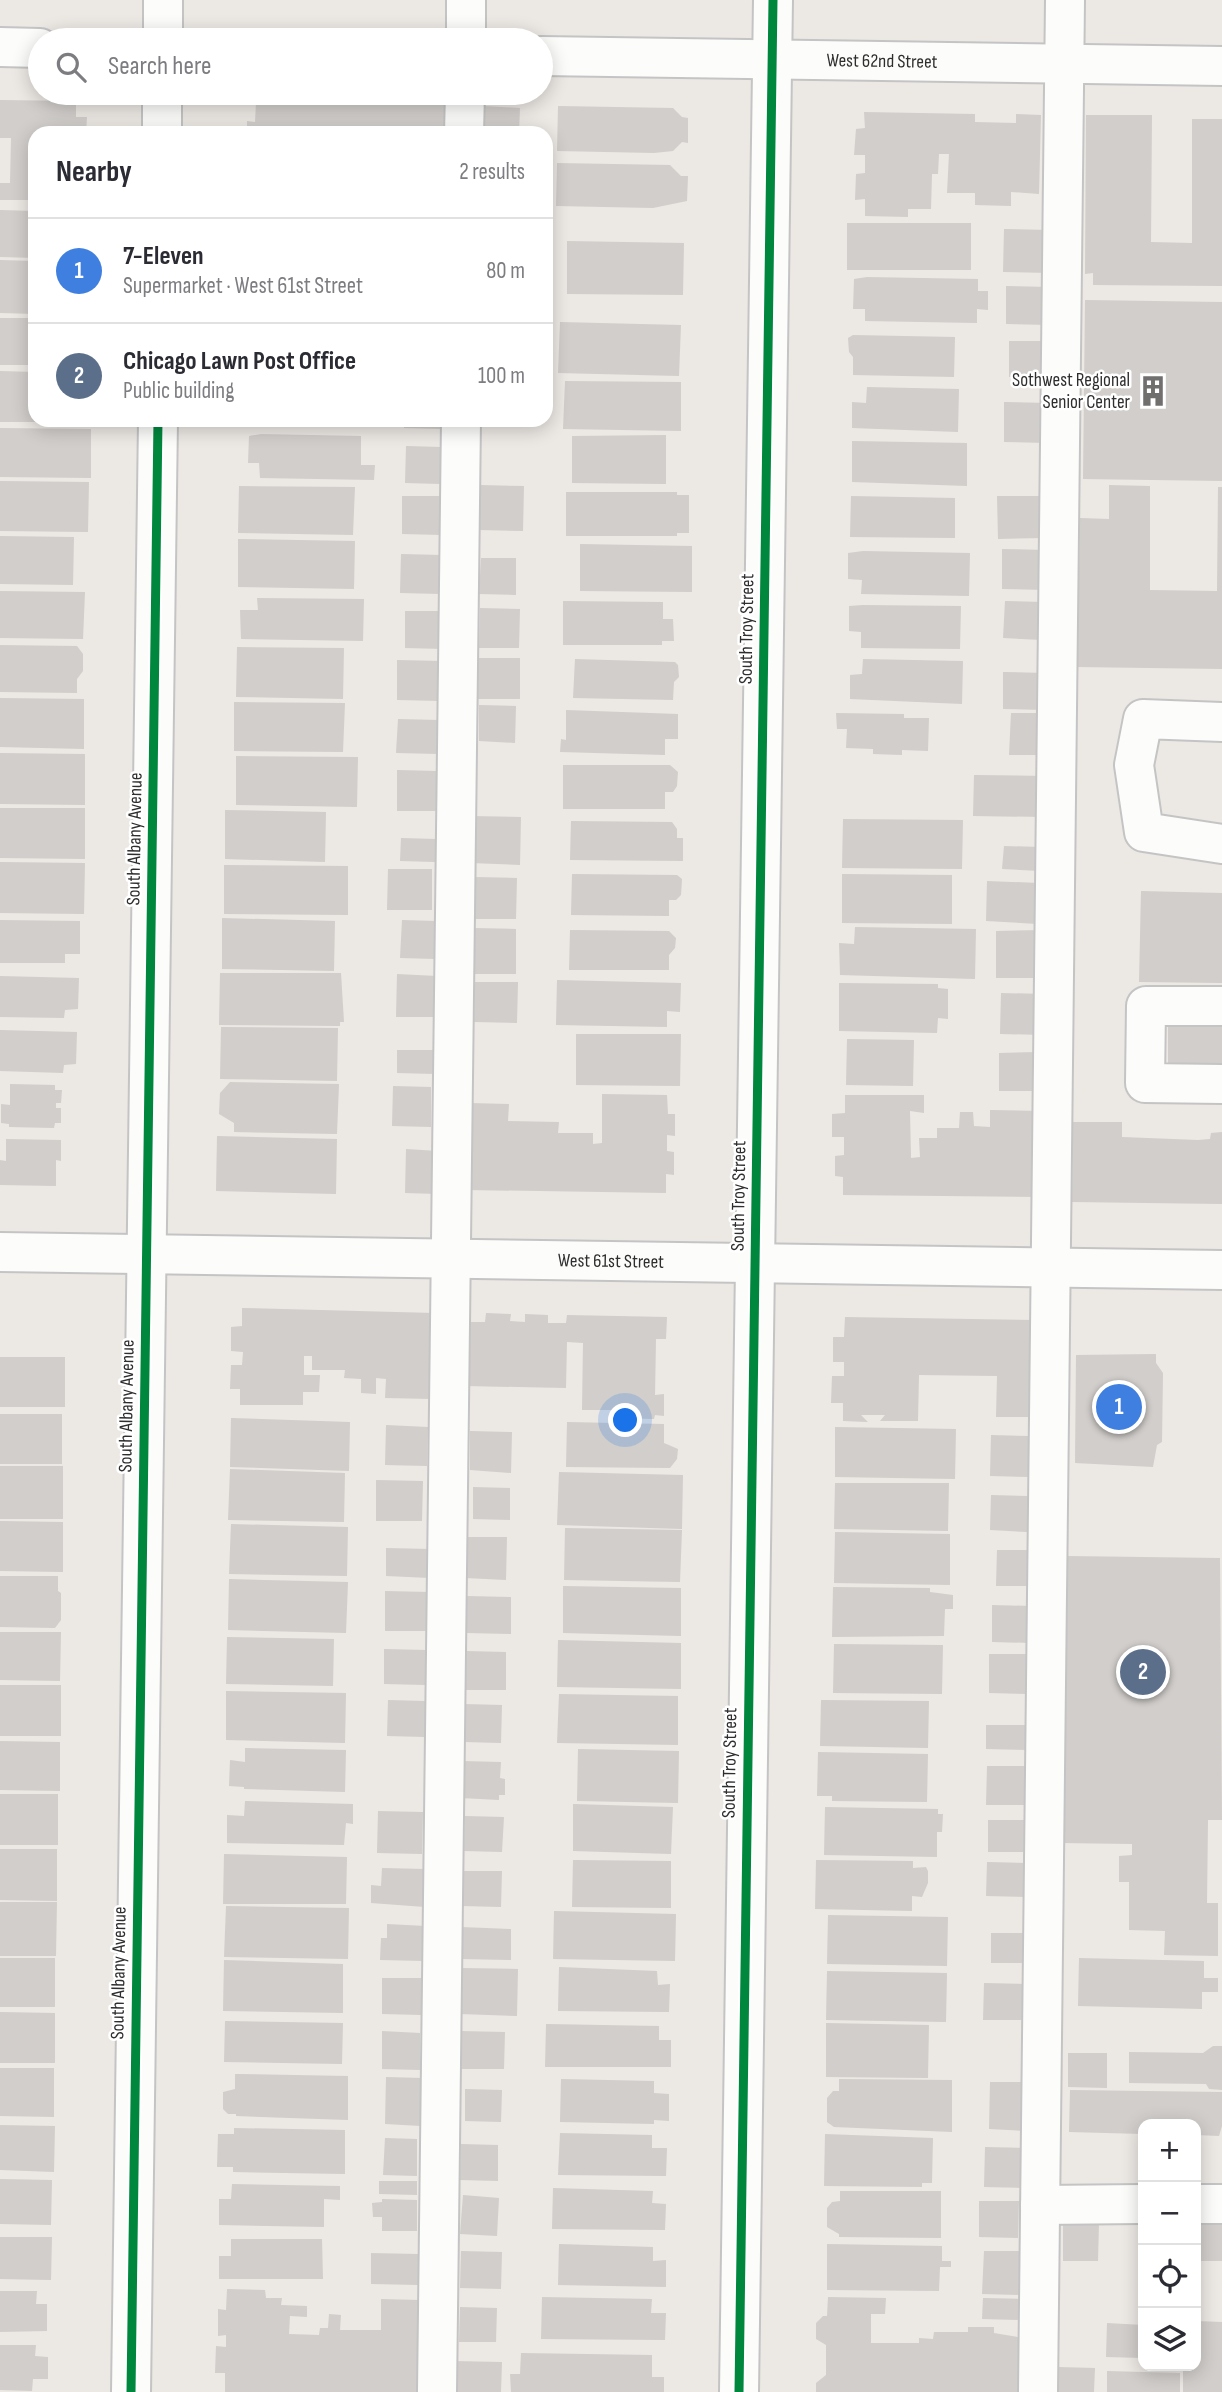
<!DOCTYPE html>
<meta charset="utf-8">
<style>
body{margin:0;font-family:"Sofia Sans Condensed",sans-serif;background:#f7f7f7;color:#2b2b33}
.controls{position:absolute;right:21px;bottom:21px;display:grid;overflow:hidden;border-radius:14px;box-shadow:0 4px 18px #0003}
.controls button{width:63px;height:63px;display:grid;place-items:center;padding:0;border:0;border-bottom:2px solid #e1e1e2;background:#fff;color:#2b2b33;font:35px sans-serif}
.you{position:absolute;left:626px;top:1421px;width:24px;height:24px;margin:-18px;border:5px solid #fff;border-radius:50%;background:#1a73e8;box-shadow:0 0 0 10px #1a73e833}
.badge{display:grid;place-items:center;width:46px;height:46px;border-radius:50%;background:#706f6e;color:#fff;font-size:23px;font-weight:700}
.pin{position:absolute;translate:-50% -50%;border:4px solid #fff;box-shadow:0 2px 7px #0006}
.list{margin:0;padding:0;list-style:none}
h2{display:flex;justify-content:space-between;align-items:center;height:91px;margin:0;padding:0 28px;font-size:30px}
h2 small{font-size:23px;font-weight:400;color:#7c7c81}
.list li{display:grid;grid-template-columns:46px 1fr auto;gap:21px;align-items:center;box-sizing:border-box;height:105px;padding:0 28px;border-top:2px solid #e1e1e2}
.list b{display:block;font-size:26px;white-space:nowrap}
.list p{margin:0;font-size:23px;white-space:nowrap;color:#7c7c81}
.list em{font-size:23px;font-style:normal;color:#7c7c81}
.icon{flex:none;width:38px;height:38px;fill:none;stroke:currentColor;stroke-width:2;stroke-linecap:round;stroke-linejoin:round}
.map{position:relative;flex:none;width:1222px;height:2392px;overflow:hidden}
.search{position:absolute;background:#fff;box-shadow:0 4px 18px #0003;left:28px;top:28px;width:525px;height:77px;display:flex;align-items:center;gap:18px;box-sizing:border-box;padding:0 24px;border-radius:38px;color:#7c7c81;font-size:26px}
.panel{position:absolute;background:#fff;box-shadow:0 4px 18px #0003;left:28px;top:126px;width:525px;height:301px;border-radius:21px}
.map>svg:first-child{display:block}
.building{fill:#d1cecb}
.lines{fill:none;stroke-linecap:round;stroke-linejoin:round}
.minor-casing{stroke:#c5c4c5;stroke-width:42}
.minor{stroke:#fcfcfb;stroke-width:38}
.cycleway-casing{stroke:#fff;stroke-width:13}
.cycleway{stroke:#00873e;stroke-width:9}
.labels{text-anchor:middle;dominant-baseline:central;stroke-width:5;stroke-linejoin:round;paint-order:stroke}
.street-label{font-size:19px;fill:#2e2e2e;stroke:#fff}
.poi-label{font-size:19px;fill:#2e2e2e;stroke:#fff;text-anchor:end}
</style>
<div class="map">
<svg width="1222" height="2392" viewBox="0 0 1222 2392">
<rect width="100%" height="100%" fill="#ece8e4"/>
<path class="building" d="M0,100L76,101V117H87L86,133H35V200H0V183H10L11,138H0Z
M256,102L452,105L451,133H247V121L255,122Z
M483,106L520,108L519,133H483Z
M558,106L673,108L682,117L688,118V143L682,142L673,151L654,153L557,151Z
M864,112L975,114V122L1016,123V114L1041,115L1039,194L1011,192V206L975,205V193H947L949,154H939L938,174H932L931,209H908V217L865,216V199L855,200L856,174L865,173V155H854L856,129L865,128Z
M1086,115H1152L1151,242L1192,243V119H1222V286L1093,285V273L1085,274Z
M557,163L670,165L681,176H688L687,201L653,208L556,206Z
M0,210L35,211V258L0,257Z
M847,223H971V270H847Z
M1004,229L1051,230L1050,273L1003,272Z
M567,241L684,243L683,295L567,294Z
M0,260L35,261V314L0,313Z
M867,277L978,279V291H988V310L977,309V323L865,321V309H853L854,279Z
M1006,286L1051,287L1049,325L1006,324Z
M1085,300L1222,302V481L1083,479Z
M0,318H35V365H0Z
M560,322L681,325L679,376L558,373Z
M853,335L955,337L954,377L853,375V357L849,352L848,338Z
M1009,341H1047V376L1009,377Z
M0,371L35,372V422H0Z
M565,381L681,382V431L563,429Z
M867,387L959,389L958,432L852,428V402L866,403Z
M1004,402L1048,403V443L1004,442Z
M404,420H443L442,429L404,428Z
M0,428L91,429V478L0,477Z
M261,434L361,436V465H375L374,480L260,478L259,463H248L249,436Z
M666,435V484L572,483V436Z
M852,441L967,443V486L852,482Z
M406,446L442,447L441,484L405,483Z
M0,481L89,482L88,532L0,531Z
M480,485L524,486L523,531L480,530Z
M1109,485L1150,486V590L1217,591L1218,487H1222V669L1077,667L1080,518L1109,519Z
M239,486L355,487L353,535L238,533Z
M566,492H677V495H689V533H677V536H566Z
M402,496H442V535L402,534Z
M851,496L955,498V538L850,537Z
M997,496H1043L1044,538L998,539Z
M0,536L74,537L73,585L0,584Z
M238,539L355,541L354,589L238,587Z
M580,544L692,546V592L580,591Z
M1002,549L1046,550L1045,590L1002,589Z
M863,551L970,553L969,596L861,594L862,580L848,579V553Z
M401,554L442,555L441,594L400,593Z
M481,558H516V595L479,594Z
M0,591L85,592L83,639L0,638Z
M257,598L364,599L363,641L241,639L240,610H258Z
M563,601L663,602V619H673L674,641H662V645H563Z
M1005,601L1043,602L1042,640L1003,638Z
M863,605L961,606L960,649L861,648V632L849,631V606Z
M480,608L520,609L519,648H479Z
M405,611H444L443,649L405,648Z
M0,645L77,646L83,654V671L77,679V693L0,692Z
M237,647L344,648L343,699L236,697Z
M478,658H520V699H477Z
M575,659L675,662L678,665L679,677L674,682L673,700L573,698Z
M863,659L963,661L962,704L850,699V675L862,674Z
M397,660L442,661L441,701L397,700Z
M1003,672L1045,673L1044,710L1003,709Z
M0,698L84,699V749L0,747Z
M234,702L345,703L343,752L234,751Z
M479,705L516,706L515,743L479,741Z
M566,710L678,714V739H665V755L560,752L561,739L566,740Z
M836,713L904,714V718H929L928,751L902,750V755L873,754V749L846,748L847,729H837Z
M1011,713H1042L1041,755H1009Z
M398,719L439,720V754L396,753Z
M0,753L85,754V805L0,804Z
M236,756L358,757L357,807L236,805Z
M563,765H670L678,772L677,786L673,792H665V809H563Z
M397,770L437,771V811H397Z
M974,775L1045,776L1044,817L973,816Z
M0,808H85V859L0,858Z
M225,810L326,812L325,862L225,859Z
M471,816L521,817L520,865L470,863Z
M843,819L963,820L962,869L842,868Z
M571,821L672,822L677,829V838H683V861L570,860Z
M401,838L436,839L435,862L400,861Z
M1004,846L1040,847L1039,871L1002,869Z
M0,862L85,863L84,914L0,913Z
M224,865L348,866V915L224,914Z
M388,869H432V910H387Z
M572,874L677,875L682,879L681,895L676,900H669V916L571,915Z
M842,874L952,875V924L842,923Z
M474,877L517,878L516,919H474Z
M987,881L1039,883L1038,924L986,921Z
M1141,891L1222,893V983L1139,982Z
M222,918L335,921L334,971L222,969Z
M0,920L80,921V954H65V963H0Z
M402,920L436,921L435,959L400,958Z
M855,927L976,929L975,979L840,975L839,943L854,944Z
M473,928L516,929V974H473Z
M570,930L669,931L676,938L675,948L669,955V970H569Z
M1042,930V978H996V931Z
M220,973H341L344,1022H340V1026L219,1025Z
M397,974L437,976L436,1017H396Z
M0,976L79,978L78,1009L65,1010L64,1018L0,1017Z
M557,980L681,983L680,1012L667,1011V1027L556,1025Z
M475,982H518L517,1023L474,1022Z
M839,983L938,984V988L948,989V1019L938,1018L937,1033L839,1031Z
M1001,993L1045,994L1044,1035L1000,1034Z
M1168,1022L1222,1023V1068L1168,1067Z
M221,1027L338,1028L337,1081L220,1079Z
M0,1030L77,1032L76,1064L64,1065L63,1073L0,1071Z
M576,1034H681L680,1086L576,1085Z
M847,1039L914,1040L913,1086L846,1085Z
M397,1050H436L435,1074L397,1073Z
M1038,1052L1039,1091H999V1053Z
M230,1082L339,1084L337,1134L234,1132V1123L219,1114L220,1093Z
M10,1084L55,1085V1090H62L61,1103H56V1108H61V1123H55L54,1128L9,1127V1124L1,1123V1104L10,1105Z
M393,1086L431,1087V1127L392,1126Z
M602,1094L667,1095L668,1114H675V1136L667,1135V1151L674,1152V1175L666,1174V1193L467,1190L469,1103L509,1104L508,1121L559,1122L558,1133H593V1144L602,1143Z
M845,1095H924V1113L910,1111L911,1158L920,1157L919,1138H937V1128H959L960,1112H973L974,1126L990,1127V1110L1041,1111V1197L843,1195V1177L835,1176V1156L844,1155V1137H832V1114L845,1113Z
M1073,1122H1122V1137L1198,1140L1210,1139L1211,1133L1222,1132V1204L1072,1202Z
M217,1136L337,1139L336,1194L216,1191Z
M6,1139L61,1140V1161L56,1160V1186L0,1185V1160L6,1161Z
M406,1149L438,1151V1194L405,1193Z
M242,1308L434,1313L432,1399L385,1398L386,1379L376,1378V1394L361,1393V1379L344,1378L345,1370H312V1356H304V1375H320L319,1392H303V1405H240V1389H230L231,1365H242L243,1352L231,1351V1327L242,1326Z
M486,1313L511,1314L510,1321L525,1322V1314L548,1315V1323H566L567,1315L667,1317L666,1339H656L655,1395L664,1394V1416L655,1415L654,1419L612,1418V1410H582L583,1343L567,1342L566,1388L466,1386L467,1322H485Z
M845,1317L1037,1320L1036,1417H996L997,1376L919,1375L918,1421H880L885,1415H861L868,1422L843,1421V1403H831L832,1376H844V1362H833V1337H844Z
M1156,1354V1363L1163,1373L1162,1442L1157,1445L1153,1467L1075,1463L1076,1355Z
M0,1357H65V1407H0Z
M0,1414H62V1464H0Z
M231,1418L350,1422L349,1471L230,1467Z
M567,1422L664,1424V1443L678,1449L677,1459L670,1468L566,1467Z
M386,1425L428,1427L427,1466L385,1465Z
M835,1427L956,1429L955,1479L835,1477Z
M470,1431L512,1432L511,1473L470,1470Z
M991,1435L1029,1436V1477L990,1476Z
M0,1466H63V1519H0Z
M230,1469L345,1473L344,1522L228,1520Z
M559,1472L683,1475L682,1529L557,1525Z
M376,1480L423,1481L422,1521H376Z
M835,1483H949L948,1531L834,1529Z
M473,1487L510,1488V1520L473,1519Z
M991,1495L1028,1496L1027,1532L990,1530Z
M0,1521L63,1522V1572L0,1571Z
M231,1524L348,1527L347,1576L229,1574Z
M565,1528L682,1530L680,1582L564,1580Z
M835,1532L950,1534V1585L834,1583Z
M466,1537H507L506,1580L465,1578Z
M386,1548L430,1549V1578L386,1576Z
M997,1550H1033V1586H996Z
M1066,1556L1220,1558L1222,1820H1208L1207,1903H1218V1956L1164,1955L1165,1931L1129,1930V1882H1119V1856L1132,1855V1844L1061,1843Z
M0,1576H58V1591L61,1593V1620L55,1628L0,1627Z
M229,1579L348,1582L346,1633L228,1630Z
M563,1586L681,1588V1636L563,1633Z
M833,1587L930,1588V1592L953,1595V1609H945L944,1636L832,1637Z
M385,1591L429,1592L428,1631H385Z
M467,1596L511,1597V1634L466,1633Z
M992,1605L1031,1606V1643L992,1642Z
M0,1632H61L60,1681L0,1680Z
M227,1637L334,1639L333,1686L226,1684Z
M558,1640L681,1643V1689L557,1687Z
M834,1644L943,1645L942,1694L833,1693Z
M384,1649L427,1650L426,1685L384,1684Z
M466,1651L506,1652V1690H465Z
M989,1654H1030V1694L989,1693Z
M0,1685H61V1736H0Z
M226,1691L346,1693L345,1743L226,1740Z
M559,1694L678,1696V1745L557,1743Z
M388,1700L425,1701V1737L387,1736Z
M821,1700L929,1701L928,1748L820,1746Z
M464,1704L502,1705L501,1743L464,1742Z
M986,1725H1031V1750L986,1749Z
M0,1741L60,1742V1791L0,1790Z
M245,1748L346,1750L345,1792L244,1789V1787L229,1786L230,1760L245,1762Z
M578,1749L679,1751L678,1803L577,1801Z
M818,1752L928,1754L927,1802L832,1801V1796H817Z
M462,1761L501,1762L500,1778L505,1779V1795H499V1800L461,1798Z
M987,1766H1029L1028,1805H986Z
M0,1794H58V1845H0Z
M245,1801L353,1804V1824L346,1823L344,1845L227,1843V1815L244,1816Z
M573,1804L673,1807L671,1854L573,1851Z
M825,1807L938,1809V1814H943L942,1832H937V1857L824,1855Z
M378,1811L423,1812L422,1854L377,1853Z
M465,1816L504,1817L502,1852L464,1851Z
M988,1820H1027V1852H988Z
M0,1849H57V1901L0,1900Z
M224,1854L347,1857L346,1904H223Z
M573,1860L671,1861V1908L572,1907Z
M816,1860L913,1861V1868L926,1867L928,1871V1883L922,1897L912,1896V1911L815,1909Z
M987,1862L1027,1863V1897L986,1896Z
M382,1868L425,1869V1907L371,1903V1885L381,1886Z
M463,1871H502L501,1907L462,1906Z
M0,1902H57L56,1956H0Z
M226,1906L349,1908L348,1959L224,1957Z
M554,1911L676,1914L675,1961L553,1959Z
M828,1915L948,1917L947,1966L827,1964Z
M387,1924L425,1926L424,1961L380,1960L381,1938H387Z
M461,1927L511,1929V1960L461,1959Z
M991,1933H1023V1963H991Z
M0,1958H55V2007H0Z
M1079,1958L1204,1961V1978H1218V1992H1202V2009L1078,2006Z
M224,1960L343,1964V2013L223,2011Z
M559,1967L657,1971L658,1985L670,1984L669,2012L558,2011Z
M461,1968L518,1969L517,2016L460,2014Z
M827,1971L947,1973L946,2022L826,2020Z
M382,1978H422L421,2015L382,2014Z
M984,1983L1026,1984L1025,2020H983Z
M0,2012L55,2013V2063H0Z
M225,2021L343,2023L342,2064L224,2062Z
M826,2023L929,2025L928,2078L826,2077Z
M546,2024L659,2026V2040H671V2067H545Z
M382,2031L420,2033V2070L382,2069Z
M460,2031L505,2032L504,2069H460Z
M1213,2046H1222V2090L1209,2089L1206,2084L1129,2083V2052L1203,2053Z
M1068,2053H1107V2088L1068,2087Z
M0,2068H54V2117L0,2116Z
M235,2074L348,2076V2120L236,2116V2114H228L223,2109V2092L235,2089Z
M386,2077L422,2078L421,2126L385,2124Z
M561,2079L654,2081V2093L669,2094V2121L654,2120V2124L560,2122Z
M839,2079L952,2080V2132L834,2127L827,2122V2098L833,2091H839Z
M990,2082H1029L1027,2131L989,2129Z
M465,2089L502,2090L501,2122L465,2121Z
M1070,2090L1222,2092V2126L1219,2136L1196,2135V2124H1143V2134L1069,2132Z
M0,2125L55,2126L54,2172L0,2170Z
M234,2128L345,2130V2174L233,2172V2167H217L218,2134H234Z
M560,2133L652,2135V2148H667L666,2176L558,2175Z
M825,2134L933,2138L932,2183H922V2187L824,2186Z
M385,2138L417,2139V2176L383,2175Z
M461,2144L498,2145V2181L460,2180Z
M985,2147L1027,2148V2188L984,2187Z
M0,2179L52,2180L51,2225L0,2224Z
M379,2181H417V2195L379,2194Z
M232,2184L340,2186V2200L324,2199V2227L219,2225V2199H231Z
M553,2188L653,2191L652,2203L666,2204L665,2230L552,2229Z
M840,2191H941V2238L839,2237V2234L827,2227V2208L832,2202L840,2201Z
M463,2195L499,2198L497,2236L460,2234Z
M382,2199L417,2200V2231H382V2217H373L372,2203L382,2202Z
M979,2201H1019L1018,2238L979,2237Z
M1196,2217H1222V2261H1196Z
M1063,2222L1099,2223L1098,2261H1063Z
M0,2237H52L51,2280L0,2279Z
M231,2239H322L323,2279H219V2256H231Z
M559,2244L653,2247V2261L666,2260V2287L558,2285Z
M827,2244L942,2246V2261H951V2267H940L939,2291L827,2290Z
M461,2251L502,2252L501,2289L460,2288Z
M984,2251H1024L1022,2295L982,2294Z
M371,2253L418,2254V2285L371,2284Z
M227,2289L265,2290L266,2298H282L281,2305L307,2306V2317L290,2316L289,2334L319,2335L320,2328H328L329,2314L341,2315L340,2330H381V2299L420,2300L418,2392H225V2373H215L216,2346L226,2347V2335L218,2336V2309L226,2310Z
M0,2291H37L36,2304H47V2331L0,2332Z
M542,2297L652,2299L651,2313H666L665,2340L541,2339Z
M828,2297L886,2298L885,2314H871V2343H919V2338L933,2339L934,2332H968V2327H994V2333L1024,2338V2392H816V2383L826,2375V2345L816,2339V2323L823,2316H827Z
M983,2298L1024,2299L1023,2320L982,2319Z
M460,2307L497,2308L496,2342H459Z
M1196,2321L1222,2322V2392H1183V2366H1196Z
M1107,2323L1143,2325V2358L1106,2357Z
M0,2345H36L35,2356L48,2357V2379H33L32,2391L0,2390Z
M521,2353L652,2355V2377H664V2392H511L510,2374H520Z
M453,2361L502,2362L501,2392H452Z
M1058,2367L1095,2368L1094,2392H1058Z
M1107,2371L1180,2373V2392H1107Z"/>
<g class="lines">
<defs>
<g id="minor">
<path d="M163,40V0"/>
<path d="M466,40V0"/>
<path d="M0,47L40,48"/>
<path id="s1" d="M541,56L1222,66"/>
<path d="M162,133V93"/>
<path d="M464,133L465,93"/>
<path d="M1222,722L1143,719L1134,765L1144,832L1222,844"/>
<path d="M1222,1006H1146L1145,1083L1222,1084"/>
<path id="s2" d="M0,1252L1222,1270"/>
<path d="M1196,2204H1222"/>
<path d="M1040,2205L1143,2204"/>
<path d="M131,2392L158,420"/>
<path d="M437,2392L461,420"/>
<path d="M739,2392L773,0"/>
<path d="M1038,2392L1065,0"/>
</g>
</defs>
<use href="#minor" class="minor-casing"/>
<use href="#minor" class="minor"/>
<defs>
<path id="cycleway" d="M131,2392L158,420
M739,2392L773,0"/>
</defs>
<use href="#cycleway" class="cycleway-casing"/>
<use href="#cycleway" class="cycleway"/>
</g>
<defs>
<symbol id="building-bare" viewBox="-9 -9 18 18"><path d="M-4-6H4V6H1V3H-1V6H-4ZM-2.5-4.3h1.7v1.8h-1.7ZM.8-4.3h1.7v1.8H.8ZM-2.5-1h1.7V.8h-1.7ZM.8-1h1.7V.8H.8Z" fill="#706f6e" stroke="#fff" stroke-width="2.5" paint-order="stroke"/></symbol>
</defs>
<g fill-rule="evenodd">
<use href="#building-bare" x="1131" y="369" width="44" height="44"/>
</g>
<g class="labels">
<g class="street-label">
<text stroke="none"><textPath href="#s1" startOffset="341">West 62nd Street</textPath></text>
<text transform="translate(747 629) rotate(-89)">South Troy Street</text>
<text transform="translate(135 839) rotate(-89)">South Albany Avenue</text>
<text transform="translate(739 1196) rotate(-89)">South Troy Street</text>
<text stroke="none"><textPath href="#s2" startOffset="611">West 61st Street</textPath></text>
<text transform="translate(127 1406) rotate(-89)">South Albany Avenue</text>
<text transform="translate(730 1763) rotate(-89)">South Troy Street</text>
<text transform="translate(119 1973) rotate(-89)">South Albany Avenue</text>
</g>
<g class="poi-label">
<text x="1130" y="380">Sothwest Regional<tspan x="1130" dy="22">Senior Center</tspan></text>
</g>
</g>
</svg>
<div class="controls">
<button>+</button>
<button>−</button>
<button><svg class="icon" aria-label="locate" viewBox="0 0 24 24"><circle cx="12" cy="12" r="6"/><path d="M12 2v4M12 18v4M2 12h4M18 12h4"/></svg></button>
<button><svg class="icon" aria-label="layers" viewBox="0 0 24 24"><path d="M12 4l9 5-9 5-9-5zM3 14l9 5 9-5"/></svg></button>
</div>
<div class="you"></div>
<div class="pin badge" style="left:1119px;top:1407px;background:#3f7fe0">1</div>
<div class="pin badge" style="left:1143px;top:1672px;background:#5c6f8a">2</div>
<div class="search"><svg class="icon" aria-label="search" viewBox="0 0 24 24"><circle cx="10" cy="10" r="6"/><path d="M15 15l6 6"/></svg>Search here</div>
<section class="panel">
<h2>Nearby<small>2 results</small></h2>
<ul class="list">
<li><span class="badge" style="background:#3f7fe0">1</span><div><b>7-Eleven</b><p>Supermarket · West 61st Street</p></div><em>80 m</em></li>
<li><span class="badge" style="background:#5c6f8a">2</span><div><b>Chicago Lawn Post Office</b><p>Public building</p></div><em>100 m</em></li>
</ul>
</section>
</div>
